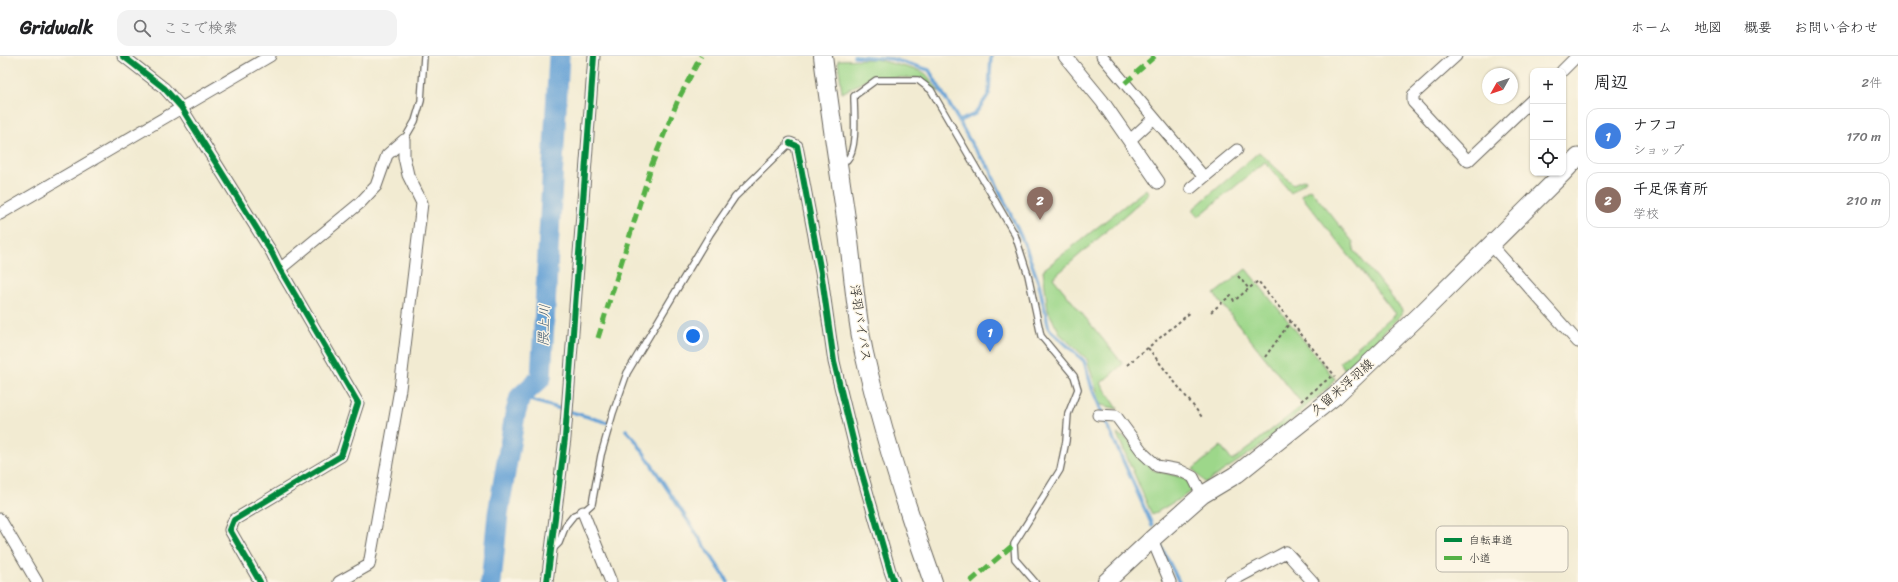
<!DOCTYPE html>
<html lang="ja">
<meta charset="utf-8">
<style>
body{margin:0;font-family:Sriracha,"Klee One",sans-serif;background:#f2f2f2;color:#202124}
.controls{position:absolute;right:12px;top:12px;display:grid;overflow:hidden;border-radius:8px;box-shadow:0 1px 3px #0004}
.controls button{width:36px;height:36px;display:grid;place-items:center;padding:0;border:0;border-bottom:1px solid #e0e0e0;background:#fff;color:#202124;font:20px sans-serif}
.compass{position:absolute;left:1482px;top:12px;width:36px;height:36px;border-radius:50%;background:#fff;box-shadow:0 1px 3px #0004;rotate:230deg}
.you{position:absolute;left:693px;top:280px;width:14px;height:14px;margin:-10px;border:3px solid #fff;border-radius:50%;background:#1a73e8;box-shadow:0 0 0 6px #1a73e833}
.badge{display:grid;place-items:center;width:26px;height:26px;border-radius:50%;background:#b45309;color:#fff;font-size:13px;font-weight:700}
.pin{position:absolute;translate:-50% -33px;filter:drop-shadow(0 1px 2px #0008)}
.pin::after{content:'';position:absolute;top:21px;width:14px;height:12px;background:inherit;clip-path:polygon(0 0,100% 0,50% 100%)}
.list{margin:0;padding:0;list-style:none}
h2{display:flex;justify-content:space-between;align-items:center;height:52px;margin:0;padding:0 16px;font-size:17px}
h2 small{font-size:13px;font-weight:400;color:#757577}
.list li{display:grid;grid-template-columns:26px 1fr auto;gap:12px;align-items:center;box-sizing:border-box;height:56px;margin:0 8px 8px;padding:0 8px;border:1px solid #e0e0e0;border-radius:12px}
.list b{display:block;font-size:15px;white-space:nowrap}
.list p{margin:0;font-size:13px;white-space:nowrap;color:#757577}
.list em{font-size:13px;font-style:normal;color:#757577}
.icon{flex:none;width:22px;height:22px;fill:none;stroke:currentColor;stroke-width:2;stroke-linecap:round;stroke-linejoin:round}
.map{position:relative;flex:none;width:1578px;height:526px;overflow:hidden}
header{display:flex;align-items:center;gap:24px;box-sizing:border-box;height:56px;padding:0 20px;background:#fff;border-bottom:1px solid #e0e0e0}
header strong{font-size:19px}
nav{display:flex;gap:22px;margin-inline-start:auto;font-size:14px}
.search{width:280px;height:36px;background:#f2f2f2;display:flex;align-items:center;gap:10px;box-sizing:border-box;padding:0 14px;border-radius:12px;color:#757577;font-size:15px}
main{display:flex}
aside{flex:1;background:#fff}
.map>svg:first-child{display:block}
.green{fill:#9dd78a;stroke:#5c7a53}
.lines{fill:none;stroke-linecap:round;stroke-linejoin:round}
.stream{stroke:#65a1d5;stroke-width:3.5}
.river{stroke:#65a1d5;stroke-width:21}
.service-casing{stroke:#67645c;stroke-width:8}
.minor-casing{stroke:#67645c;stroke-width:13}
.tertiary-casing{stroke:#67645c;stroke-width:15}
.primary-casing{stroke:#67645c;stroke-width:19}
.trunk-casing{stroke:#67645c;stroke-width:20}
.path{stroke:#67645c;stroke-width:2;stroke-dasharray:3 3;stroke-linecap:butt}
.service{stroke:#fff;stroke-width:5.5}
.minor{stroke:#fff;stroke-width:11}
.tertiary{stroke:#fff;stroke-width:13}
.primary{stroke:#fff;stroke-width:17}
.trunk{stroke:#fff;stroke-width:18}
.quiet{stroke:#55b145;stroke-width:5;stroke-dasharray:10 5;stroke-linecap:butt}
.cycleway-casing{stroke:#fcf5e5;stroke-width:8}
.cycleway{stroke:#00873e;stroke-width:6}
.labels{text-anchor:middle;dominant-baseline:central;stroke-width:3;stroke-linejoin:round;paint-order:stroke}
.street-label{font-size:13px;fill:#1c1c1c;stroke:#fcf5e5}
.water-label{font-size:14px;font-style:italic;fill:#3d586f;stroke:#fcf5e5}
.key{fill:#fcf5e5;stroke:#b9b4a9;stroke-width:1}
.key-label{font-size:11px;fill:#1c1c1c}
</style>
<header>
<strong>Gridwalk</strong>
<div class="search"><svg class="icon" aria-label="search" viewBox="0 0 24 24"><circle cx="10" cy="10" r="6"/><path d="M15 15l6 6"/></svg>ここで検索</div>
<nav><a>ホーム</a><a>地図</a><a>概要</a><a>お問い合わせ</a></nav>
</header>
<main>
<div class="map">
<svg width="1578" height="526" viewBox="0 0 1578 526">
<rect width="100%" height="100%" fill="#fcf5e5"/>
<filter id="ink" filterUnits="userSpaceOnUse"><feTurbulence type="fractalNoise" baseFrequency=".025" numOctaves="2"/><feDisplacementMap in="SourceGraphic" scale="8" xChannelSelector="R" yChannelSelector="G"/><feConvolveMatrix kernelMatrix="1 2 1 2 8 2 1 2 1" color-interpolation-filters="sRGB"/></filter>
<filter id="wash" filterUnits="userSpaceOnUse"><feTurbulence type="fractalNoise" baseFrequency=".012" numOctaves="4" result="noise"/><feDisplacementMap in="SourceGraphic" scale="16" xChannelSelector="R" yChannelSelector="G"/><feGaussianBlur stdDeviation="0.9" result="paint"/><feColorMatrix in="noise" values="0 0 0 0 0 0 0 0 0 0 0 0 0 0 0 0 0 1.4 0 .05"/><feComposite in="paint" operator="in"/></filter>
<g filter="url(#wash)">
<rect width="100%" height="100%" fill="#f2ebd2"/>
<path class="green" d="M875,3L921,15L926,18L939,36L916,22L872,21L842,37L838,4Z
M1259,96L1293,128L1305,123L1306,125L1291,137L1265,106L1198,161L1192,154Z
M1146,133L1149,138L1053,222L1123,308L1101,327L1118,353L1101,349L1087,303L1061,279L1048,255L1043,214Z
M1310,133L1353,186L1354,194L1402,254V258L1346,315L1340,306L1395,258L1301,139Z
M1246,213L1335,323L1329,331L1258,392L1205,427L1193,413L1221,390L1232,405L1303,349L1214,238Z
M1117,378L1127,383L1153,414L1185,422L1194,434L1152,459Z"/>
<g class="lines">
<path class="stream" d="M854,0L892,3L929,14L959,65
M991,0L989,38L975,58L959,65L972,89L991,114L993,121L1025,189L1039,228L1049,273L1084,305L1092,332L1108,371L1152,469
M520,341L609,367
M626,374L636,385L728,526
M1158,484L1179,526"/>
<path class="river" d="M491,526L498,458L515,359L520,341L541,322L559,0"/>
</g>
</g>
<g filter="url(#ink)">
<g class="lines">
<defs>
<path id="service" d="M404,84L415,65L421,45L424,0
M840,104H847C858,92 854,56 854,40L876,24H918L931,34L1015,179L1028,219L1041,280L1074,320L1078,333L1068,358L1066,385L1060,414L1014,488L1015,503L1035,526
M553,493L559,487L566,469L574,459L583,456L592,448L601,399L613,357L627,317L710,178L735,141L790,87"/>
<path id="minor" d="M123,0L164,32L181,51L272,197L280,213L358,347L341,400L234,464L230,474L260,526
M1102,0L1203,120
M1456,0L1413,39V46L1468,105L1533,43
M1562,15L1575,2
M1129,85L1154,62
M790,87L797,90L822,222L834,306L858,404L890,515L894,526
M1191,132L1237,94
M0,158L270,0
M1491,189L1578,286
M280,213L360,147L376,130L387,99L404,84
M1098,359L1116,360L1144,398L1157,410L1179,414L1193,421L1202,439
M583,456L611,526
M0,463L37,526
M1152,483L1170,526
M339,526L369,509L400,333L422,147L408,119L404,101V84
M547,526L565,382L594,0
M1230,526L1286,496L1313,526"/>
<path id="tertiary" d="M1065,0L1102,45L1158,126"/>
<path id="primary" d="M1563,117L1578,101
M1106,526L1152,483L1202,439L1237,418L1335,340L1422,257L1563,117"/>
<path id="trunk" d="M823,0C830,59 840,118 848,177C853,215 856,260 864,297C882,375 906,451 933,526"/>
</defs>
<use href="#service" class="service-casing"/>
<use href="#minor" class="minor-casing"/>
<use href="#tertiary" class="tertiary-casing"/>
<use href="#primary" class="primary-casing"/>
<use href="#trunk" class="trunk-casing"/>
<path class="path" d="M1238,220L1249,233
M1211,256L1231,239L1234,245L1258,225L1335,320
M1148,292L1202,361
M1265,301L1291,265
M1127,309L1191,256
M1301,345L1333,319"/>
<use href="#service" class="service"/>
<use href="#minor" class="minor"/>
<use href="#tertiary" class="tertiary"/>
<use href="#primary" class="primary"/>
<use href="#trunk" class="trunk"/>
<path class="quiet" d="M1125,27L1155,0
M598,282L652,108L678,44L701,0
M970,526L1014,488"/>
<defs>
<path id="cycleway" d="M123,0L164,32L181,51L272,197L280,213L358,347L341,400L234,464L230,474L260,526
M790,87L797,90L822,222L834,306L858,404L890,515L894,526
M547,526L565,382L594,0"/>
</defs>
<use href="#cycleway" class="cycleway-casing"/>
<use href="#cycleway" class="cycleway"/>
</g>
</g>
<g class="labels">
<g class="street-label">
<text transform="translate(861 267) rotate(81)">浮羽バイパス</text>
<text transform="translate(1342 331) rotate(-41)">久留米浮羽線</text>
</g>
<g class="water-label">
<text transform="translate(544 269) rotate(-87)">隈上川</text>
</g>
</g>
<rect x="1436" y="470" width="132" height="46" rx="6" class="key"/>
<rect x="1444" y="482" width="18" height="4" fill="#00873e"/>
<rect x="1444" y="500" width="18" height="4" fill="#55b145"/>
<g class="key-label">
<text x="1469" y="488">自転車道</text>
<text x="1469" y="506">小道</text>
</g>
</svg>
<div class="controls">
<button>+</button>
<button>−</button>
<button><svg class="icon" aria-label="locate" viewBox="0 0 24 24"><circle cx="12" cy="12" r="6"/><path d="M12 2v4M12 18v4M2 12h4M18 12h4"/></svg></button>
</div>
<svg class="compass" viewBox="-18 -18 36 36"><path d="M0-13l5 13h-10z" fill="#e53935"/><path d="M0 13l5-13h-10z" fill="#757577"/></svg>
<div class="you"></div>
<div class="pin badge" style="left:990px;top:296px;background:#3f7fe0">1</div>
<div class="pin badge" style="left:1040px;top:164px;background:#8d6e63">2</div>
</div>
<aside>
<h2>周辺<small>2件</small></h2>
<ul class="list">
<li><span class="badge" style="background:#3f7fe0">1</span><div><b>ナフコ</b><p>ショップ</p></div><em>170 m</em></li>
<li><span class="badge" style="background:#8d6e63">2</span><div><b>千足保育所</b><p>学校</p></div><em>210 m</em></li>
</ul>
</aside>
</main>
